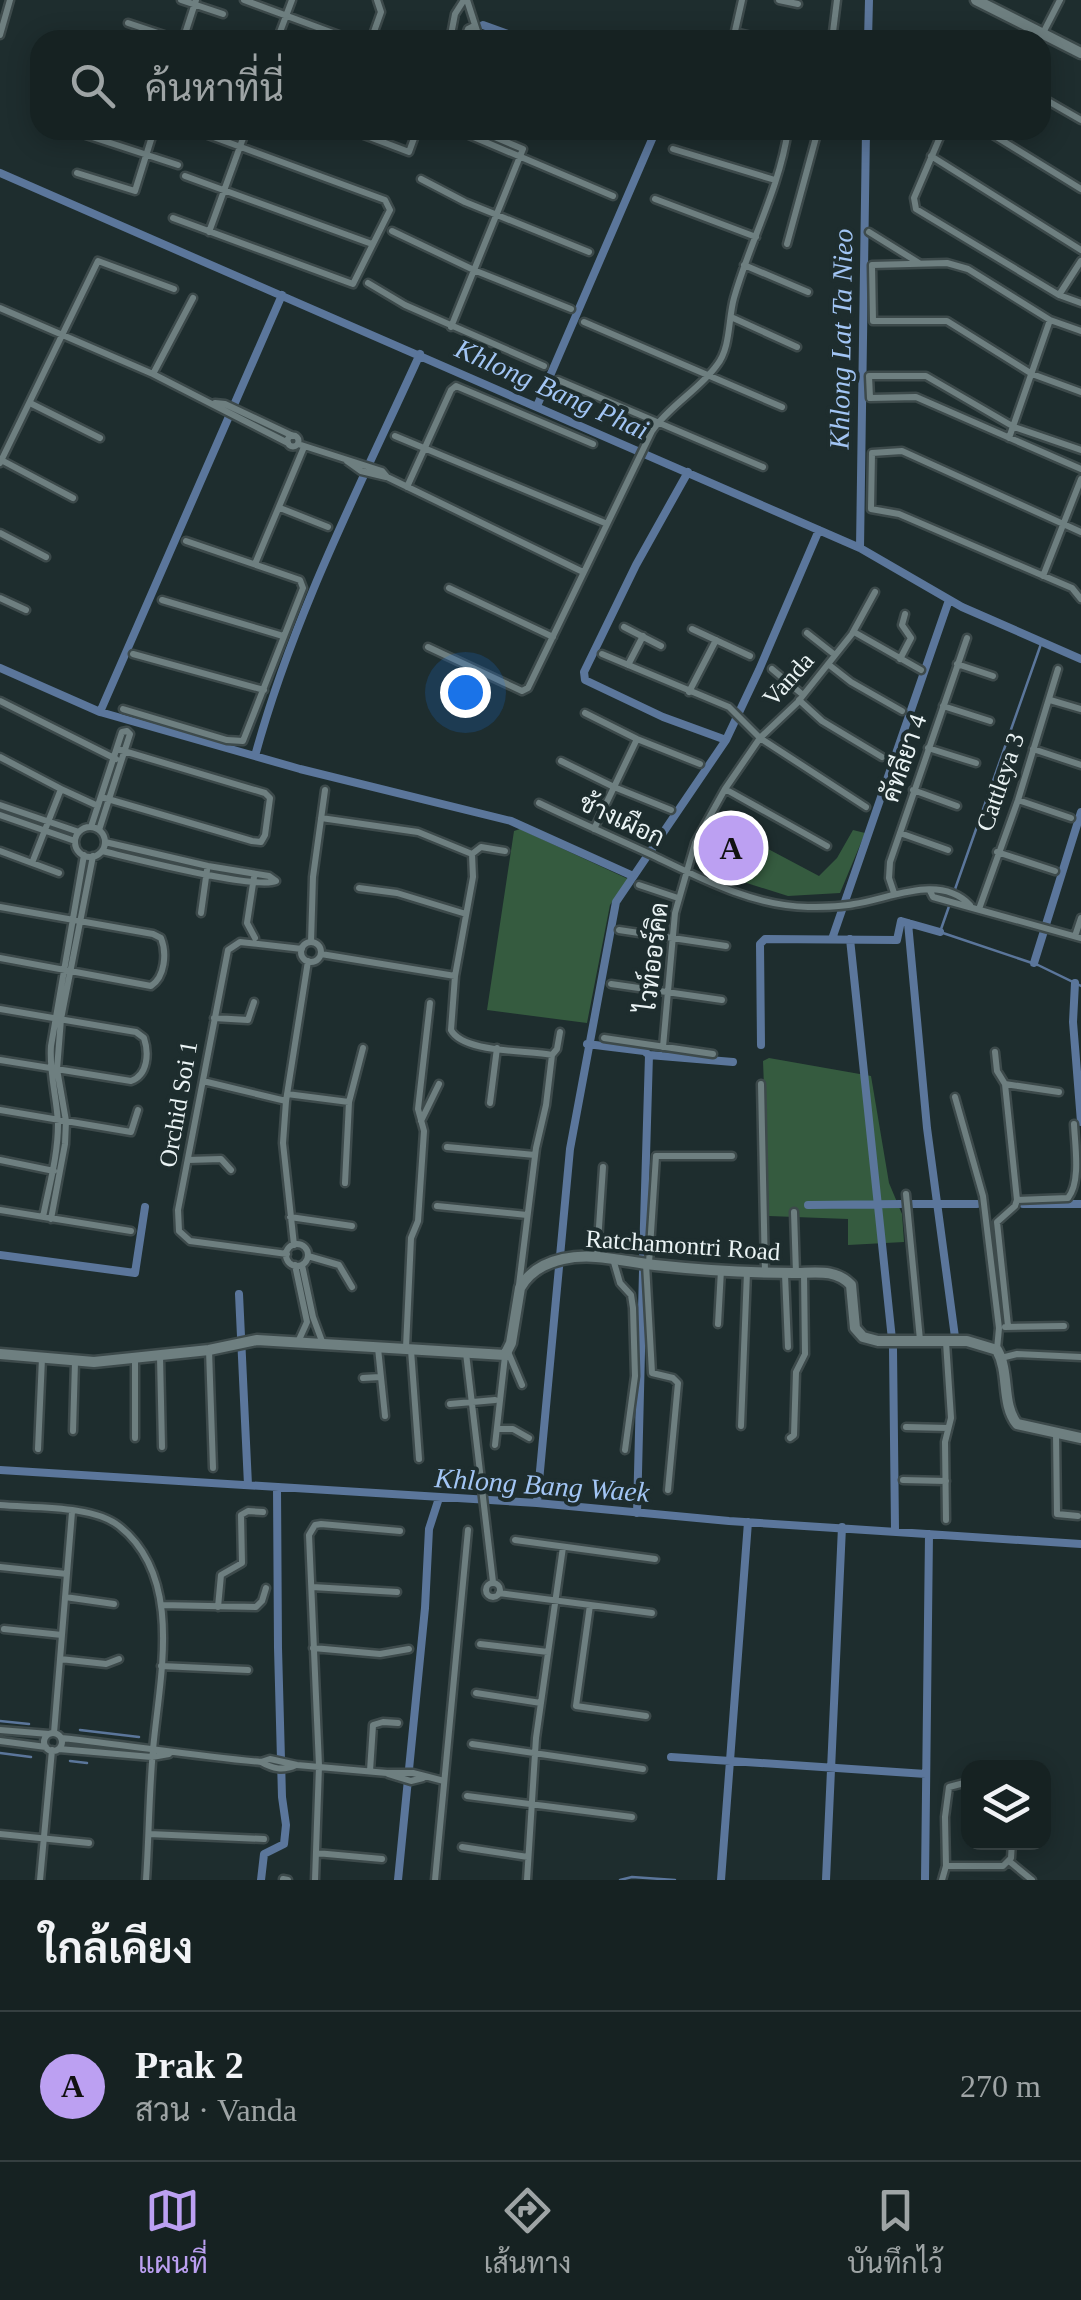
<!DOCTYPE html>
<html lang="th">
<meta charset="utf-8">
<style>
body{margin:0;font-family:"Times New Roman",Sarabun,serif;background:#232f2f;color:#f1f3f6}
.controls{position:absolute;right:30px;bottom:30px;display:grid;overflow:hidden;border-radius:20px;box-shadow:0 5px 25px #0003}
.controls button{width:90px;height:90px;display:grid;place-items:center;padding:0;border:0;border-bottom:2px solid #353f40;background:#162222;color:#f1f3f6;font:50px sans-serif}
.you{position:absolute;left:465px;top:692px;width:35px;height:35px;margin:-25px;border:8px solid #fff;border-radius:50%;background:#1a73e8;box-shadow:0 0 0 15px #1a73e833}
.badge{display:grid;place-items:center;width:65px;height:65px;border-radius:50%;background:#bca0f2;color:#111;font-size:32px;font-weight:700}
.pin{position:absolute;translate:-50% -50%;border:5px solid #fff;box-shadow:0 2px 10px #0006}
.list{margin:0;padding:0;list-style:none}
h2{display:flex;justify-content:space-between;align-items:center;height:130px;margin:0;padding:0 40px;font-size:42px}
h2 small{font-size:32px;font-weight:400;color:#9ea4a5}
.list li{display:grid;grid-template-columns:65px 1fr auto;gap:30px;align-items:center;box-sizing:border-box;height:150px;padding:0 40px;border-top:2px solid #353f40}
.list b{display:block;font-size:38px;white-space:nowrap}
.list p{margin:0;font-size:32px;white-space:nowrap;color:#9ea4a5}
.list em{font-size:32px;font-style:normal;color:#9ea4a5}
.icon{flex:none;width:55px;height:55px;fill:none;stroke:currentColor;stroke-width:2;stroke-linecap:round;stroke-linejoin:round}
.map{position:relative;flex:none;width:1081px;height:1880px;overflow:hidden}
.search{position:absolute;background:#162222;box-shadow:0 5px 25px #0003;left:30px;right:30px;top:30px;height:110px;display:flex;align-items:center;gap:25px;box-sizing:border-box;padding:0 35px;border-radius:30px;color:#9ea4a5;font-size:38px}
.sheet{height:280px;background:#162222}
nav{display:flex;justify-content:space-around;align-items:center;box-sizing:border-box;height:140px;border-top:2px solid #353f40;background:#162222;font-size:28px;color:#9ea4a5}
nav a{display:grid;justify-items:center;gap:5px}
nav .on{color:#bca0f2}
.map>svg:first-child{display:block}
.green{fill:#355b3f}
.lines{fill:none;stroke-linecap:round;stroke-linejoin:round}
.stream{stroke:#5b769b;stroke-width:2.5}
.canal{stroke:#5b769b;stroke-width:8}
.street-casing{stroke:#3d4a4b;stroke-width:11}
.secondary-casing{stroke:#3d4a4b;stroke-width:15}
.street{stroke:#6e7f80;stroke-width:6}
.secondary{stroke:#6e7f80;stroke-width:10}
.labels{text-anchor:middle;dominant-baseline:central;stroke-width:8;stroke-linejoin:round;paint-order:stroke}
.street-label{font-size:25px;fill:#eaf3f4;stroke:#1e2d2e}
.water-label{font-size:28px;font-style:italic;fill:#a2c5f4;stroke:#1e2d2e}
</style>
<div class="map">
<svg width="1081" height="1880" viewBox="0 0 1081 1880">
<rect width="100%" height="100%" fill="#1e2d2e"/>
<path class="green" d="M710,818L819,876L837,858L853,830L865,833L840,893L788,896L702,869L694,858L696,839Z
M520,829L628,879L610,905L587,1023L487,1010L514,831Z
M769,1058L871,1076L889,1183L902,1214L904,1242L848,1245V1219L769,1216L763,1061Z"/>
<g class="lines">
<path class="stream" d="M1041,644L940,932L1038,965L1081,986
M0,1721L29,1724
M80,1730L139,1737
M0,1753L31,1757
M70,1761L87,1763
M620,1880L632,1877L675,1880"/>
<path class="canal" d="M483,25L524,40
M868,40L869,0
M0,173L860,548L962,607L1081,659
M537,406L656,130
M688,472L636,565L584,672L585,680L663,717L726,740
M860,548L866,130
M0,668L100,712L300,769L511,821L633,876
M100,712L282,295
M255,756C293,616 360,486 420,354
M908,923L927,1128L955,1337
M832,939L949,600
M850,939L893,1349L895,1530
M1034,963L1081,812
M1075,983L1073,1022L1081,1122
M587,1044L644,1051L649,1055L643,1257
M761,1045L760,944L765,939L897,940L901,921L940,932
M649,1055L733,1062
M913,1204H977
M1023,1204H1081
M808,1205L901,1204
M0,1255L135,1273L145,1207
M239,1294L248,1485
M0,1470L537,1503L729,1521L1081,1544
M537,1503L570,1149L616,902L726,740L759,670L819,530
M637,1513L643,1271
M671,1757L926,1774
M261,1880L264,1854L284,1844L286,1825L282,1797L278,1648L277,1487
M398,1880L425,1608L429,1529L439,1498
M721,1880L748,1522
M826,1880L842,1527
M925,1880L929,1534"/>
<defs>
<path id="street" d="M181,0L223,14
M244,0L344,37
M467,0L477,31L474,40
M779,0L798,4
M128,23L179,40
M735,32L768,40
M1043,33L1060,0
M0,35L10,0
M183,40L196,0
M277,40L292,0
M371,40L381,12L377,0
M450,40L455,14L464,0
M464,40L468,29L474,26
M733,40L742,0
M832,40L837,0
M1041,97L1081,120
M351,130L409,152L417,130
M457,130L613,196
M943,130L914,198L916,209L1059,295L1081,303
M985,130L1081,189
M86,135L178,165
M673,149L775,180
M931,156L1081,250
M77,173L135,191L154,130
M185,176L372,244
M421,179L465,202L589,252
M655,199L756,237
M173,218L353,284L390,210L385,200L200,132
M392,231L476,271L571,309
M209,232L246,130
M869,232L919,263
M787,244L818,130
M744,265L808,292
M368,283L405,305L544,366
M1059,295L1081,261
M0,308L153,374L288,443
M731,317L797,347
M584,322L782,407
M451,327L523,149L478,130
M1081,331L1050,320L968,269L947,263L872,265L873,321H947L1032,374L1081,392
M153,374L193,298
M558,380L763,467
M30,403L100,438
M215,403L225,404L293,436
M287.5 441a5.5 5.5 0 1 1 11 0a5.5 5.5 0 1 1-11 0Z
M395,436L605,523
M1009,438L1050,320
M298,444L382,471L387,477L583,572
M1081,450L1014,427L926,376H869L870,398L916,397L1081,469
M1,460L73,498
M347,461L361,471L386,477
M0,463L98,261L174,289
M407,487L451,390L456,386L593,444
M280,508L328,527
M1081,532L902,451L872,453L871,509L899,514L1072,588L1081,599
M0,533L46,557
M255,564L304,447
M1043,576L1081,479
M449,588L553,637
M0,598L26,610
M162,600L283,636
M624,627L661,646
M692,629L750,656
M854,632L921,670
M807,633L835,655
M428,647L522,691L528,688L652,431C670,405 700,389 717,365C731,347 728,319 734,298C750,241 779,190 788,130
M133,654L264,690
M602,654L729,707L760,738L866,807
M900,659L911,638L902,625L905,614
M828,664L851,682L902,711
M957,664L993,676
M628,665L643,636
M772,669L803,695
M689,692L716,640
M799,700L822,721L882,757
M1050,700L1081,709
M0,701L116,759
M943,706L990,721
M123,709L227,740L243,741L303,588L300,580L186,541
M585,713L637,739L700,764
M928,748L976,763
M1033,749L1081,765
M0,757L61,789L32,863
M561,761L614,787L671,810
M61,789L98,806
M725,789L827,846
M913,790L957,806
M101,797L252,841L261,842L265,835L270,798L265,793L117,749
M1018,800L1071,818
M539,803C576,821 613,837 650,854C700,878 752,906 808,907C823,907 840,907 854,904C890,899 939,873 970,905
M0,805L79,832
M0,815L75,841
M321,818L418,832L472,854L473,877L455,976L451,1030C463,1053 527,1050 552,1055
M91,827L122,732L127,731L130,734L99,830
M75 842a15 15 0 1 1 30 0a15 15 0 1 1-30 0Z
M594,829L637,739
M900,833L948,850
M0,851L59,873
M102,851C132,858 256,890 276,881L269,876L208,866L105,842
M997,852L1055,871
M472,854L481,847L505,851
M254,877L247,923L255,938
M639,885L678,898
M359,888L397,893L466,914
M930,891L933,897L1081,938
M894,893L889,878L890,862L967,638
M0,907L153,934L161,938C167,953 165,977 151,986L0,958
M979,909L1018,800L1058,669
M201,913L207,870
M619,930L726,946
M1075,936L1081,918
M311,942L313,877L325,790
M301 952a10 10 0 1 1 20 0a10 10 0 1 1-20 0Z
M321,954L455,976
M611,984L722,1000
M0,1009L136,1032L144,1038C149,1053 148,1075 131,1081L0,1060
M214,1018L248,1020L254,1002
M604,1038L713,1054
M663,1047L675,913L695,843L725,789L760,738L797,703L852,634L875,592
M995,1052L997,1071L1005,1084
M203,1081L286,1101
M761,1084L765,1272
M287,1094L349,1102
M955,1097L983,1196L999,1328L997,1349
M490,1103L497,1048
M0,1110L131,1132L138,1110
M421,1121L439,1084
M447,1147L535,1155
M0,1160L54,1171
M188,1160L221,1159L231,1170
M345,1183L349,1102L363,1048
M906,1194L920,1340
M1017,1200L1068,1198C1081,1182 1075,1146 1074,1124
M437,1206L527,1215
M0,1210L131,1231
M794,1212L796,1273
M43,1217C49,1186 58,1156 58,1124C57,1098 49,1073 51,1046L84,855
M290,1217L352,1226
M51,1219L65,1144L66,1121L57,1069L61,1019L93,856
M286 1255a11 11 0 1 1 22 0a11 11 0 1 1-22 0Z
M294,1245L283,1143L286,1101L308,961
M287,1254L190,1241L179,1231L178,1210L228,950L240,942L302,949
M308,1256L339,1265L352,1287
M597,1257L603,1167
M613,1259L620,1283L631,1295L633,1308L635,1376L625,1450
M649,1263L656,1156H732
M646,1264L652,1373L673,1378L678,1383L668,1490
M295,1265L307,1322L298,1342
M302,1265L313,1317L323,1344
M785,1274L788,1347
M519,1285L536,1148L546,1105L552,1055L557,1049L560,1032
M718,1324L721,1270
M1008,1326L997,1222L1015,1206L1017,1200L1005,1084L1059,1092
M1005,1327L1064,1326
M946,1342L951,1418L945,1442L946,1520
M378,1348L385,1416
M406,1348L411,1238L418,1221L424,1131L418,1109L430,1003
M209,1350L213,1468
M411,1350L419,1459
M508,1352L522,1385
M466,1353L493,1582
M160,1356L162,1447
M1001,1358L1017,1354L1081,1357
M363,1378L380,1377
M450,1404L495,1400
M741,1426L747,1272
M906,1427L948,1428
M497,1429H513L529,1438
M73,1431L75,1362
M1056,1433L1057,1514L1078,1516
M135,1438V1359
M790,1438L794,1435L796,1372L805,1354L804,1273
M495,1445L505,1356
M38,1449L42,1358
M903,1480L946,1481
M0,1505C33,1508 93,1505 119,1526C185,1578 159,1679 153,1750C149,1793 149,1837 146,1880
M515,1540L655,1559
M0,1567L67,1574
M486 1590a7 7 0 1 1 14 0a7 7 0 1 1-14 0Z
M312,1587L397,1592
M499,1593L652,1613
M65,1597L114,1604
M161,1605L256,1607L262,1601L266,1588
M590,1605L576,1706L646,1716
M218,1607L221,1575L242,1563L241,1515L248,1511L263,1512
M4,1629L62,1635
M480,1644L548,1652
M313,1648L380,1654L409,1649
M60,1659L106,1664L119,1659
M161,1666L248,1670
M476,1693L541,1703
M0,1730L49,1734
M54,1733L72,1512
M44 1742a9 9 0 1 1 18 0a9 9 0 1 1-18 0Z
M61,1738C128,1745 193,1756 261,1762L270,1759L297,1765L387,1773H413L444,1781
M0,1741L46,1747
M472,1744L643,1769
M59,1749L152,1757L169,1754
M261,1762C273,1769 283,1771 296,1765
M370,1771L373,1725L383,1722L398,1723
M388,1774L411,1781L423,1778
M467,1796L632,1817
M0,1834L89,1843
M149,1834L264,1839
M462,1847L528,1857
M316,1853L382,1859
M1009,1861L1032,1880
M946,1866H1003L1011,1858L1012,1842
M283,1879L288,1880
M40,1880L52,1750
M315,1880L319,1766L309,1535L315,1525L321,1524L400,1531
M435,1880L468,1530
M527,1880L536,1738L563,1547
M942,1880L946,1866L945,1817L949,1787L968,1782"/>
<path id="secondary" d="M976,0L1081,53
M0,1354L94,1362L209,1350L257,1340L505,1355L511,1343L520,1288C529,1272 545,1263 563,1259C594,1252 625,1262 655,1265C701,1270 747,1273 793,1273C814,1273 835,1268 851,1285L855,1328L863,1337L878,1341H967L997,1350C1010,1373 1001,1404 1017,1424L1081,1438"/>
</defs>
<use href="#street" class="street-casing"/>
<use href="#secondary" class="secondary-casing"/>
<use href="#street" class="street"/>
<use href="#secondary" class="secondary"/>
</g>
<g class="labels">
<g class="street-label">
<text transform="translate(788 679) rotate(-48)">Vanda</text>
<text transform="translate(904 758) rotate(-71)">คัทลียา 4</text>
<text transform="translate(1000 782) rotate(-71)">Cattleya 3</text>
<text transform="translate(622 820) rotate(25)">ช้างเผือก</text>
<text transform="translate(653 957) rotate(-83)">ไวท์ออร์คิด</text>
<text transform="translate(178 1104) rotate(-80)">Orchid Soi 1</text>
<text transform="translate(683 1245) rotate(4)">Ratchamontri Road</text>
</g>
<g class="water-label">
<text transform="translate(841 339) rotate(-89)">Khlong Lat Ta Nieo</text>
<text transform="translate(552 389) rotate(24)">Khlong Bang Phai</text>
<text transform="translate(542 1485) rotate(4)">Khlong Bang Waek</text>
</g>
</g>
</svg>
<div class="controls">
<button><svg class="icon" aria-label="layers" viewBox="0 0 24 24"><path d="M12 4l9 5-9 5-9-5zM3 14l9 5 9-5"/></svg></button>
</div>
<div class="you"></div>
<div class="pin badge" style="left:731px;top:848px">A</div>
<div class="search"><svg class="icon" aria-label="search" viewBox="0 0 24 24"><circle cx="10" cy="10" r="6"/><path d="M15 15l6 6"/></svg>ค้นหาที่นี่</div>
</div>
<section class="sheet">
<h2>ใกล้เคียง<small></small></h2>
<ul class="list">
<li><span class="badge">A</span><div><b>Prak 2</b><p>สวน · Vanda</p></div><em>270 m</em></li>
</ul>
</section>
<nav>
<a class="on"><svg class="icon" aria-label="map" viewBox="0 0 24 24"><path d="M3 6l6-2 6 2 6-2v14l-6 2-6-2-6 2zM9 4v14M15 6v14"/></svg>แผนที่</a>
<a><svg class="icon" aria-label="directions" viewBox="0 0 24 24"><path d="M12 3l9 9-9 9-9-9zM9 14v-3h6M13 9l2 2-2 2"/></svg>เส้นทาง</a>
<a><svg class="icon" aria-label="saved" viewBox="0 0 24 24"><path d="M7 4h10v16l-5-4-5 4z"/></svg>บันทึกไว้</a>
</nav>
